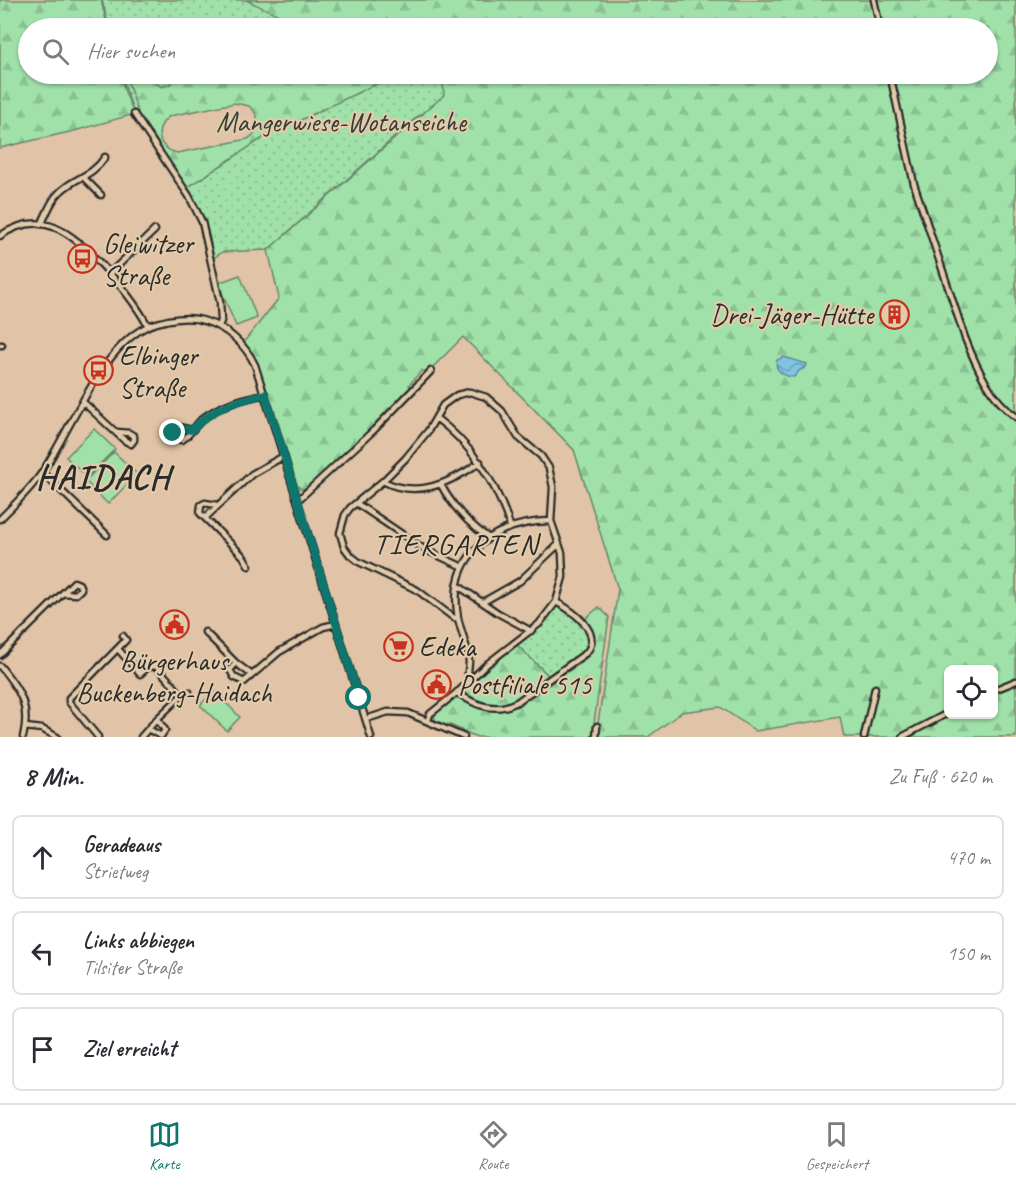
<!DOCTYPE html>
<html lang="de">
<meta charset="utf-8">
<style>
body{margin:0;font-family:Caveat,sans-serif;background:#f2f2f3;color:#2b2b33}
.controls{position:absolute;right:18px;bottom:18px;display:grid;overflow:hidden;border-radius:9px;box-shadow:0 2px 4px #0004}
.controls button{width:54px;height:54px;display:grid;place-items:center;padding:0;border:0;border-bottom:2px solid #e1e1e2;background:#fff;color:#2b2b33;font:30px sans-serif}
.stop{position:absolute;width:18px;height:18px;margin:-14px;border:4px solid #0f766e;border-radius:50%;background:#fff}
.stop.end{background:#0f766e;border-color:#fff;box-shadow:0 2px 6px #0008}
.list{margin:0;padding:0;list-style:none}
h2{display:flex;justify-content:space-between;align-items:center;height:78px;margin:0;padding:0 24px;font-size:26px}
h2 small{font-size:20px;font-weight:400;color:#7c7c81}
.list li{display:grid;grid-template-columns:39px 1fr auto;gap:18px;align-items:center;box-sizing:border-box;height:84px;margin:0 12px 12px;padding:0 12px;border:2px solid #e1e1e2;border-radius:9px}
.list b{display:block;font-size:22px;white-space:nowrap}
.list p{margin:0;font-size:20px;white-space:nowrap;color:#7c7c81}
.list em{font-size:20px;font-style:normal;color:#7c7c81}
.icon{flex:none;width:33px;height:33px;fill:none;stroke:currentColor;stroke-width:2;stroke-linecap:round;stroke-linejoin:round}
.map{position:relative;flex:none;width:1016px;height:737px;overflow:hidden}
.search{position:absolute;background:#fff;box-shadow:0 2px 4px #0004;left:18px;right:18px;top:18px;height:66px;display:flex;align-items:center;gap:15px;box-sizing:border-box;padding:0 21px;border-radius:33px;color:#7c7c81;font-size:22px}
.sheet{height:366px;background:#fff}
nav{display:flex;justify-content:space-around;align-items:center;box-sizing:border-box;height:84px;border-top:2px solid #e1e1e2;background:#fff;font-size:16px;color:#7c7c81}
nav a{display:grid;justify-items:center;gap:3px}
nav .on{color:#0f766e}
.map>svg:first-child{display:block}
.green{fill:url(#green-dots);stroke:#66866a;stroke-width:1.5}
.forest{fill:url(#forest-firs);stroke:#66866a;stroke-width:1.5;fill-rule:evenodd}
.pitch{fill:#a0e1aa;stroke:#66866a;stroke-width:1.5}
.water{fill:url(#water-waves);stroke:#5f8799;stroke-width:1.5}
.lines{fill:none;stroke-linecap:round;stroke-linejoin:round}
.minor-casing{stroke:#2b2b2b;stroke-width:9}
.minor{stroke:#e2cbab;stroke-width:4.5}
.route{stroke:#0f766e;stroke-width:8}
.labels{text-anchor:middle;dominant-baseline:central;stroke-width:4.5;stroke-linejoin:round;paint-order:stroke}
.park-label{font-size:28px;fill:#373d38;stroke:#e2cbab}
.poi-label{font-size:28px;fill:#2b2b2b;stroke:#e2cbab;text-anchor:start}
.neighbourhood-label{font-size:30px;letter-spacing:1.5px;fill:#2b2b2b;stroke:#e2cbab}
.district-label{font-size:34px;font-weight:bold;letter-spacing:1.5px;fill:#2b2b2b;stroke:#e2cbab}
</style>
<div class="map">
<svg width="1016" height="737" viewBox="0 0 1016 737">
<defs>
<pattern id="green-dots" width="8" height="8" patternUnits="userSpaceOnUse" patternTransform="scale(1.5)"><rect width="8" height="8" fill="#a0e1aa"/><path d="M2 2h.1M6 6h.1" fill="none" stroke="#8ac192" stroke-width="1.8" stroke-linecap="round"/></pattern>
<pattern id="forest-firs" width="22" height="20" patternUnits="userSpaceOnUse" patternTransform="scale(1.5)"><rect width="22" height="20" fill="#a0e1aa"/><path d="M5 1l3.5 6h-7zM16 11l3.5 6h-7z" fill="#8ac192"/></pattern>
<pattern id="water-waves" width="16" height="10" patternUnits="userSpaceOnUse" patternTransform="scale(1.5)"><rect width="16" height="10" fill="#81c4e2"/><path d="M0 5q4-4 8 0t8 0" fill="none" stroke="#6a9fb7"/></pattern>
</defs>
<rect width="100%" height="100%" fill="#e1c4a7"/>
<filter id="ink" filterUnits="userSpaceOnUse"><feTurbulence type="fractalNoise" baseFrequency=".0167" numOctaves="2"/><feDisplacementMap in="SourceGraphic" scale="12" xChannelSelector="R" yChannelSelector="G"/><feConvolveMatrix kernelMatrix="1 2 1 2 8 2 1 2 1" color-interpolation-filters="sRGB"/></filter>
<g filter="url(#ink)">
<path class="green" d="M102,0H489L474,28H109Z
M121,74H461L456,90L418,116L268,250L222,252L211,260L206,230L185,189L255,143L264,125L255,101H163L134,114Z
M560,601C568,606 577,611 584,617C587,620 589,625 591,629C603,655 571,669 553,680L517,645L543,622Z"/>
<path class="forest" d="M0,0H101L108,28H28V74H120L125,92L134,114L138,112L125,74H147L153,81L162,87L170,84L176,76L189,74H397L286,127L272,132L185,189L134,114L78,130L0,148ZM235,103L249,106C261,116 261,131 248,139L177,153C157,149 153,127 170,116Z
M246,0H1016V737H844L840,717L756,731L720,707L682,712L648,737H596L618,589L574,450L463,337L426,374L422,370L409,385L411,388L372,428L306,488L301,489L297,485C282,438 271,385 243,343L279,298L268,250L444,95L442,74H988V28H283L284,26L277,14ZM948,670H994V714H948Z
M599,607L609,617L592,737H477L448,724L446,727L436,722L434,716L437,711L517,645L553,680C567,672 593,660 594,641C595,633 589,625 586,618Z"/>
<path class="pitch" d="M240,275L257,318L236,326L218,283Z
M94,429L115,449L87,477L66,457Z
M114,452L137,474L108,504L85,481Z
M214,691L240,717L227,731L200,705Z"/>
<path class="water" d="M784,357L807,364L806,367L800,370L794,377C785,377 773,370 777,360Z"/>
<g class="lines">
<defs>
<path id="minor" d="M874,0L880,28
M890,74L914,184L965,338C977,368 990,398 1016,417
M134,114L189,196L202,222L220,302L221,321L219,326
M84,178L101,195
M42,223C48,211 51,200 61,191C77,176 92,177 105,157
M0,236C42,207 71,233 100,263C118,282 135,302 148,326
M110,273L155,230
M0,345H2
M83,402L124,440L131,444L134,440V436L129,433L117,432
M436,418C473,446 496,482 510,526
M192,430L178,427L174,430C173,436 177,439 182,440C190,435 195,426 202,419C220,404 242,399 265,394
M42,472L107,535
M383,481C417,499 451,483 480,462
M441,485C453,507 468,524 489,538
M298,500L374,430L431,371
M356,503L424,549L463,567
M205,518L200,513L201,505L205,503L217,505
M0,519C15,504 31,489 43,471C71,429 101,349 146,327C153,323 161,322 169,320C180,318 193,317 205,321C227,328 245,344 255,365L371,737
M249,566L243,556L205,518L252,474L284,456
M457,585L498,613L531,631
M483,602L520,581L559,544
M458,618C447,555 493,522 551,521
M205,632L236,663
M118,649L140,674L148,667L156,666L182,695
M0,655L74,582L79,584L81,589L76,594L63,593
M0,666C19,689 31,706 23,737
M252,675L236,663L230,670L234,677L244,682L279,652L323,627L336,624
M994,690L1016,681
M457,692C475,706 496,713 517,702L586,653C604,633 572,610 556,602
M157,719L182,695L189,692
M366,719L388,712L408,713L464,737
M428,720L430,714L460,690L487,664L539,624L556,602L563,577L562,553L551,521L553,487L549,468L541,456L518,437L502,411L486,397L470,392L457,395L443,405L428,431L405,459L383,481L350,508L345,515L340,533L344,547L350,555L359,562L417,590L454,618H458C461,632 468,647 469,661C469,669 466,674 470,680
M25,727L42,729L57,737
M98,737L69,702V698L126,640L123,636
M141,737L157,719L165,730L161,736L148,729
M596,737L597,726
M864,737L875,688
M902,737L948,713"/>
</defs>
<use href="#minor" class="minor-casing"/>
<use href="#minor" class="minor"/>
</g>
</g>
<g class="lines" filter="url(#ink)">
<path class="route" d="M173,433L178,428L192,430C214,407 234,402 265,394L359,698"/>
</g>
<defs>
<symbol id="bus-ring" viewBox="-11 -11 22 22"><circle r="9.5" fill="#e2cbab" stroke="#c8321e" stroke-width="1.5"/><path d="M-5-6H5V4H4V6H2V4H-2V6H-4V4H-5ZM-3.5-4V0h7V-4ZM-3.5 1.2v1.5H-2V1.2ZM2 1.2v1.5H3.5V1.2Z" fill="#c8321e"/></symbol>
<symbol id="building-ring" viewBox="-11 -11 22 22"><circle r="9.5" fill="#e2cbab" stroke="#c8321e" stroke-width="1.5"/><path d="M-4-6H4V6H1V3H-1V6H-4ZM-2.5-4.3h1.7v1.8h-1.7ZM.8-4.3h1.7v1.8H.8ZM-2.5-1h1.7V.8h-1.7ZM.8-1h1.7V.8H.8Z" fill="#c8321e"/></symbol>
<symbol id="civic-ring" viewBox="-11 -11 22 22"><circle r="9.5" fill="#e2cbab" stroke="#c8321e" stroke-width="1.5"/><path d="M-.6-6.5H3V-4.5H.6V-3L4-1V1h2V6H-6V1h2V-1L-.6-3ZM-1.2 2.5V6h2.4V2.5Z" fill="#c8321e"/></symbol>
<symbol id="supermarket-ring" viewBox="-11 -11 22 22"><circle r="9.5" fill="#e2cbab" stroke="#c8321e" stroke-width="1.5"/><path d="M-6-5.5h2.5l.6 2H6L4.5 2H-2.5L-4.4-4H-6ZM-1.5 3.2a1.3 1.3 0 1 0 .1 0ZM3 3.2a1.3 1.3 0 1 0 .1 0Z" fill="#c8321e"/></symbol>
</defs>
<g fill-rule="evenodd">
<use href="#bus-ring" x="66" y="242" width="33" height="33"/>
<use href="#building-ring" x="878" y="298" width="33" height="33"/>
<use href="#bus-ring" x="82" y="354" width="33" height="33"/>
<use href="#civic-ring" x="158" y="608" width="33" height="33"/>
<use href="#supermarket-ring" x="382" y="630" width="33" height="33"/>
<use href="#civic-ring" x="420" y="668" width="33" height="33"/>
</g>
<g class="labels">
<g class="park-label">
<text x="341" y="121">Mangerwiese-Wotanseiche</text>
</g>
<g class="poi-label">
<text x="103" y="243">Gleiwitzer<tspan x="103" dy="32">Straße</tspan></text>
<text x="873" y="314" text-anchor="end">Drei-Jäger-Hütte</text>
<text x="119" y="355">Elbinger<tspan x="119" dy="32">Straße</tspan></text>
<text x="419" y="646">Edeka</text>
<text x="174" y="660" text-anchor="middle">Bürgerhaus<tspan x="174" dy="32">Buckenberg-Haidach</tspan></text>
<text x="458" y="684">Postfiliale 515</text>
</g>
<g class="neighbourhood-label">
<text x="456" y="544">TIERGARTEN</text>
</g>
<g class="district-label">
<text x="103" y="476">HAIDACH</text>
</g>
</g>
</svg>
<div class="controls">
<button><svg class="icon" aria-label="locate" viewBox="0 0 24 24"><circle cx="12" cy="12" r="6"/><path d="M12 2v4M12 18v4M2 12h4M18 12h4"/></svg></button>
</div>
<div class="stop" style="left:359px;top:698px"></div>
<div class="stop end" style="left:173px;top:433px"></div>
<div class="search"><svg class="icon" aria-label="search" viewBox="0 0 24 24"><circle cx="10" cy="10" r="6"/><path d="M15 15l6 6"/></svg>Hier suchen</div>
</div>
<section class="sheet">
<h2>8 Min.<small>Zu Fuß · 620 m</small></h2>
<ul class="list">
<li><svg class="icon" aria-label="ahead" viewBox="0 0 24 24"><path d="M12 20V5M6 11l6-6 6 6"/></svg><div><b>Geradeaus</b><p>Strietweg</p></div><em>470 m</em></li>
<li><svg class="icon" aria-label="left" viewBox="0 0 24 24"><path d="M17 20v-9H6M10 6l-5 5 5 5"/></svg><div><b>Links abbiegen</b><p>Tilsiter Straße</p></div><em>150 m</em></li>
<li><svg class="icon" aria-label="arrive" viewBox="0 0 24 24"><path d="M6 21V4h12l-3 4 3 4H6"/></svg><div><b>Ziel erreicht</b></div></li>
</ul>
</section>
<nav>
<a class="on"><svg class="icon" aria-label="map" viewBox="0 0 24 24"><path d="M3 6l6-2 6 2 6-2v14l-6 2-6-2-6 2zM9 4v14M15 6v14"/></svg>Karte</a>
<a><svg class="icon" aria-label="directions" viewBox="0 0 24 24"><path d="M12 3l9 9-9 9-9-9zM9 14v-3h6M13 9l2 2-2 2"/></svg>Route</a>
<a><svg class="icon" aria-label="saved" viewBox="0 0 24 24"><path d="M7 4h10v16l-5-4-5 4z"/></svg>Gespeichert</a>
</nav>
